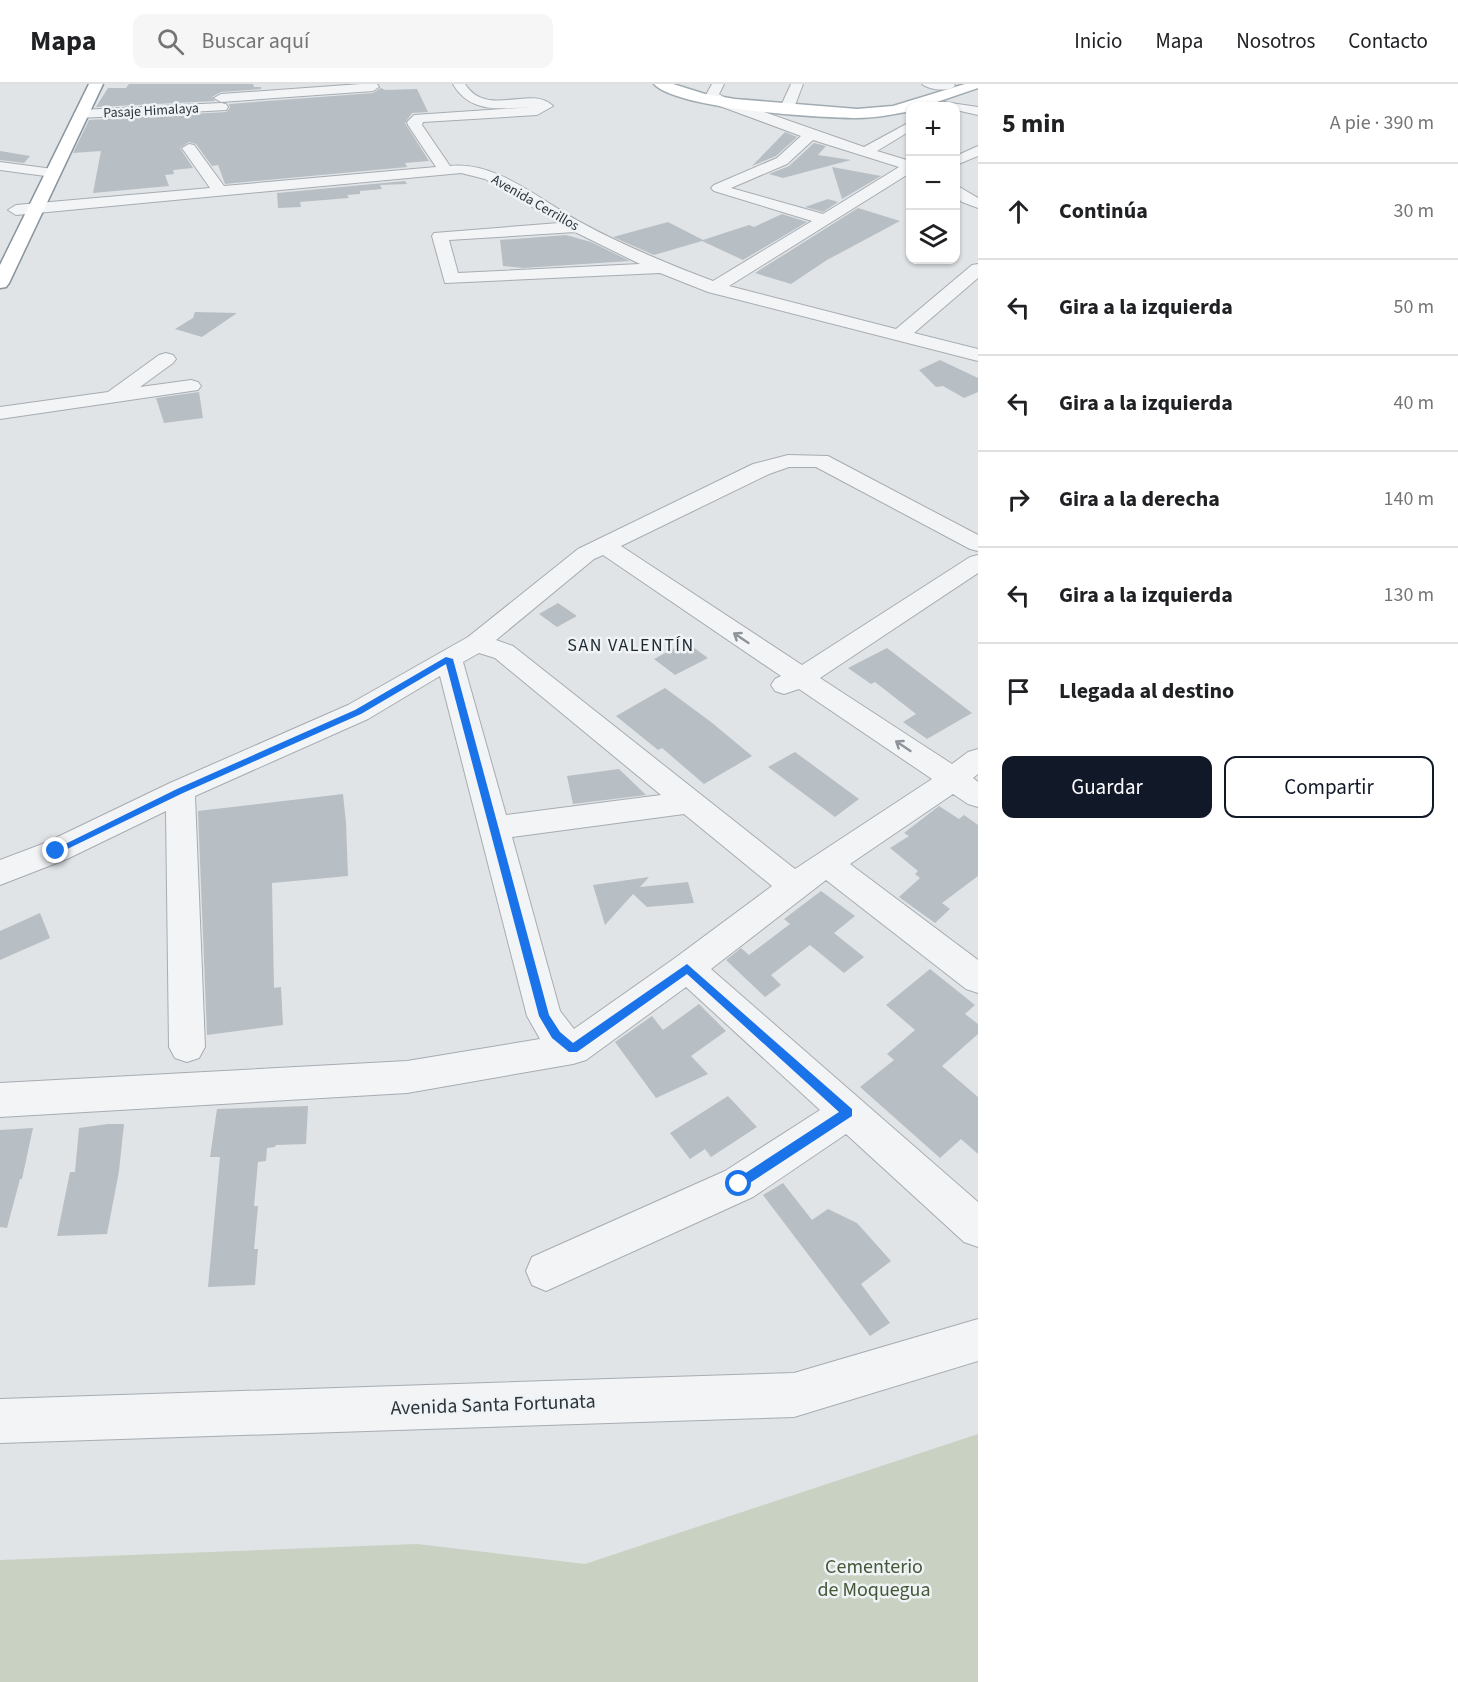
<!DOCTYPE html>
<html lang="es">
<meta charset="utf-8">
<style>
body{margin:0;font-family:"Source Sans 3",sans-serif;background:#f6f6f6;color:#202124}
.controls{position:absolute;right:18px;top:18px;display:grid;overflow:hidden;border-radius:12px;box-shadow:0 2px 4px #0004}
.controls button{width:54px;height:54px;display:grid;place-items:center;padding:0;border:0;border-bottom:2px solid #e0e0e0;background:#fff;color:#202124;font:30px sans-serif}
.stop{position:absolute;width:18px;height:18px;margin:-14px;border:4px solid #1a73e8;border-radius:50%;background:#fff}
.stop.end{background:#1a73e8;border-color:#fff;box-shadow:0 2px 6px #0008}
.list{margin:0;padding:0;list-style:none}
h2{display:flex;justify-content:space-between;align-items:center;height:78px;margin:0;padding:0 24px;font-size:26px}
h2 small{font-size:20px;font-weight:400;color:#757577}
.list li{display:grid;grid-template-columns:39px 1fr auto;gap:18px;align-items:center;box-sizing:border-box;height:96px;padding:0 24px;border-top:2px solid #e0e0e0}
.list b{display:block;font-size:22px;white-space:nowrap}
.list em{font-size:20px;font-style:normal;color:#757577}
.actions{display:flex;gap:12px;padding:18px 24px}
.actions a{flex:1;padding:14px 0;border:2px solid #111827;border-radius:12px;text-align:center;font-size:21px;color:#111827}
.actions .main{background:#111827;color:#fff}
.icon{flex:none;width:33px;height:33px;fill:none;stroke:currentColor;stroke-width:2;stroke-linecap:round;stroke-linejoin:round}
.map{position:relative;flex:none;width:978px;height:1598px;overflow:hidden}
header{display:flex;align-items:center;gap:36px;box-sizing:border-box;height:84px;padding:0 30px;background:#fff;border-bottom:2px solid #e0e0e0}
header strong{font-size:28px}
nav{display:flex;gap:33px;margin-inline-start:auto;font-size:21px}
.search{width:420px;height:54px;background:#f6f6f6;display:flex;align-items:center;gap:15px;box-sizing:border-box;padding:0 21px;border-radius:12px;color:#757577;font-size:22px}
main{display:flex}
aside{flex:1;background:#fff}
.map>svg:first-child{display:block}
.green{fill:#c8d1c2}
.building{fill:#b7bec4}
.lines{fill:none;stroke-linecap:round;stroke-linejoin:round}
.minor-casing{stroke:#a6acb1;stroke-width:2}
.major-casing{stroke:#a0abb2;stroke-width:3}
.highway-casing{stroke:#88949d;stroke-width:3}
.minor{fill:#f2f4f6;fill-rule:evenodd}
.major{fill:#fff;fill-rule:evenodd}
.highway{fill:#fff;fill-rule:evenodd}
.oneway{stroke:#8e949a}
.route{fill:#1a73e8}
.labels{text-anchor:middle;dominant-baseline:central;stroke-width:5;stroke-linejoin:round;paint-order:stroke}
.far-street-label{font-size:14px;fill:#2a353d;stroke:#eff3f5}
.neighbourhood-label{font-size:18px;letter-spacing:1.5px;fill:#1c262e;stroke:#eff3f5}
.near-street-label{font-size:20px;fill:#2a353d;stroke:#eff3f5}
.near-park-label{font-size:20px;fill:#445838;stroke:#eff3f5}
</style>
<header>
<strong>Mapa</strong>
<div class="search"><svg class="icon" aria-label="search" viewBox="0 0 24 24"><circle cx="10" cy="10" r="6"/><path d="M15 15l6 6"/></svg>Buscar aquí</div>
<nav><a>Inicio</a><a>Mapa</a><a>Nosotros</a><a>Contacto</a></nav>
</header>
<main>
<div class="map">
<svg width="978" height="1598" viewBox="0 0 978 1598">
<rect width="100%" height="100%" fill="#e0e4e7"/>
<path class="green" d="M978,1350V1598H0V1476L417,1460L585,1480Z"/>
<path class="building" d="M129,0H253L254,3H261V5L221,8L212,13L215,17L96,23L108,4H126Z
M381,4L385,6L417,5L428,28L412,29L405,39L429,77L405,79L407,83L225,100L218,81L212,82L196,60L189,58L180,64L193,84L173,86L174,90L165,91L169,102L93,109L101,67L73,69L89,36L226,28L230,24L229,20L373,9Z
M785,48L797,53L776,72L752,82Z
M814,59L826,62L818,71L851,76L783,94L769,90L789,82Z
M0,67L30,72L24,79L0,76Z
M832,83L881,92L842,115Z
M405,97L407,100L380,101L382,105L360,107V110L347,111L349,114L300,118L301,123L278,124L277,109Z
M828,115L838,118L823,128L805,123Z
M858,124L900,137L827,176L791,200L755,189Z
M782,130L807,138L743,176L702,157L654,171L613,153L668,138L703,156L749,141L754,143Z
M566,151L591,158L630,177L523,184L503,182L500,156Z
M195,228L237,229L202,253L175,245L193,234Z
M940,276L978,294V308L964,314L943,302L936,303L919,286Z
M199,308L203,334L164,339L156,314Z
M558,519L577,532L557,543L539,530Z
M686,558L708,574L675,591L654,575Z
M887,564L972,629L927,655L903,638L916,630L875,598L871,600L848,584Z
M665,604L711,638L752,672L704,700L662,664L658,666L616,632Z
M795,668L859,715L835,733L768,683Z
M619,685L646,711L573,720L567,692Z
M343,710L346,739L348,792L272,799L274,904L281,903L283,941L207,951L198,727Z
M939,722L959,735L964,731L978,741V792L942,819L950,825L935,839L899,813L920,794L915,790L918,787L890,764L909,752L904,749Z
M649,793L640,803L688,798L694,819L647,823L633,810L605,841L593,801Z
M821,807L855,832L834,849L864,873L844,889L810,861L771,891L781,901L765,913L726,876L741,864L749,871L790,840L784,835Z
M40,829L50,854L0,876V847Z
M930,885L975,921L965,930L978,940V950L942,982L978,1013V1070L961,1055L940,1074L860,1003L894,976L887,970L915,946L886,921Z
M699,920L726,947L691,972L708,990L656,1014L615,958L652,932L663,946Z
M728,1012L757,1043L711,1073L705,1065L690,1075L670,1049Z
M308,1022L306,1060L276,1061L275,1063L267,1064L266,1077L258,1078L254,1122H258L254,1165H258L255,1201L208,1203L220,1073H210L217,1025Z
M108,1040H124L119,1087L107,1150L57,1152L70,1088H75L79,1044Z
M33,1044L22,1095H20L7,1144L0,1143V1046Z
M783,1099L812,1136L828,1125L857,1139L891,1177L861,1200L890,1239L870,1252L763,1111Z"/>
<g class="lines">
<defs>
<path id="minor" d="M361,0H377L379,3L373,7L221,18L214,14L221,10Z
M453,0H465C487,35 532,0 553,22L537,31L423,38L422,41L450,82C498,77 542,118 582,139C624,162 668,180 713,197L812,137L714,107L711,104L714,101L777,74L801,52L717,21L706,11L712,0H724L719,10L727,15L864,63L910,38V47L877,67L910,77V89L729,202L896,245L972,181L978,180V194L914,249L978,265V277L708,208L660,189L445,199L432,152L434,149L559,139L485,95L461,89L16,131L8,126L16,121L210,104L182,64L189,60L194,61L224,102L436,83L408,41L407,38L414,31L534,23C502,24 471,31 453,0ZM813,56L899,83L823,130L731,104L787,80ZM575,148L640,180L458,189L449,156Z
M791,0H803L794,24L787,28L780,24Z
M922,0H954L955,2C948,8 929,6 922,0Z
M944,18L978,23V31L956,26V22H937Z
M221,19L226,20L228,23L226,26L81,34L74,30L81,26Z
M978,62V72L956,81V72Z
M0,78L53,85L60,89L53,93L0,86Z
M956,101L978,114V124L962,118L956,113Z
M166,269L173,271L176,275L173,279L140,303L191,296L198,298L201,302L198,306L0,335V323L108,308L159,271Z
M788,371L828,372L978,451V467L970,465L816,383H789L769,390L621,462L802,581L970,473L978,471V489L820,594L952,680L968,668L978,665V690L973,694L978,698V723L968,720L953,710L850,780L978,876V909L966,905L826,796L711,885L978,1118V1163L964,1158L846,1050L753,1113L546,1207L532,1201L526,1187L532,1173L725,1087L820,1026L686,903L586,976L573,980L407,1009L0,1033V999L407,977L540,955L527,932L440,592L368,635L195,712L205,963L199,974L187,978L175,974L169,963L166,727L67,775L0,801V776L45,759L170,699L348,621L468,553L578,465L753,380ZM603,471L781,592L775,595L771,601L775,607L784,610L799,605L932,695L795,785L513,562L496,556L594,475ZM479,569L495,574L661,711L506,731L463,578ZM684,730L772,802L675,874L574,945L560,927L512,753Z
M978,1235V1277L794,1333L0,1359V1315L794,1289Z"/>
<path id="major" d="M654,0H673L705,10L735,15L857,25L893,22L965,0H978V4L925,22H910V26L906,28C889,31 873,34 856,34C819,34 677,25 654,0Z"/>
<path id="highway" d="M89,0H103L9,199L6,203L0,204V181Z"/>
</defs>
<use href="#minor" class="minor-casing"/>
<use href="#major" class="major-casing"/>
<use href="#highway" class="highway-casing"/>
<use href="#minor" class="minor"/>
<use href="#major" class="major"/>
<use href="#highway" class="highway"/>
</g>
<defs><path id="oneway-shaft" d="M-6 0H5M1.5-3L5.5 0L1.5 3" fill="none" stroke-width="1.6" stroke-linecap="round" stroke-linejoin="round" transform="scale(1.5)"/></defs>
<g class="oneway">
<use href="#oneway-shaft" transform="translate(741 554) rotate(-146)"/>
<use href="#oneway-shaft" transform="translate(903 662) rotate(-146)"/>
</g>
<path class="route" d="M446,573L453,575L549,931L560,948L573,959L687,880L852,1025V1032L739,1106L733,1100L735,1096L839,1028L687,890L577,968H569L552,954L539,932L446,580L361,630L183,709L59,769H53L51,767L177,705L355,626Z"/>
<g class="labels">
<g class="far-street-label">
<text transform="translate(151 27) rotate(-3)">Pasaje Himalaya</text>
<text transform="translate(535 119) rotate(30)">Avenida Cerrillos</text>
</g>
<g class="neighbourhood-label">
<text x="631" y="561">SAN VALENTÍN</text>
</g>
<g class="near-street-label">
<text transform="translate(493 1321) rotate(-2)">Avenida Santa Fortunata</text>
</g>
<g class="near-park-label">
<text x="874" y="1483">Cementerio<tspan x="874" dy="23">de Moquegua</tspan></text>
</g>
</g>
</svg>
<div class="controls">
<button>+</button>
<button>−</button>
<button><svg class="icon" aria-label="layers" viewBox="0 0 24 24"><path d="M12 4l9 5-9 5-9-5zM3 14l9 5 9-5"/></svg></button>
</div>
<div class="stop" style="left:739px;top:1100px"></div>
<div class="stop end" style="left:56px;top:767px"></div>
</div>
<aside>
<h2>5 min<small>A pie · 390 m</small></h2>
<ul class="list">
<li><svg class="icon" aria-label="ahead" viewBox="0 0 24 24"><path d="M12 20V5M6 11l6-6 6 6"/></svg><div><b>Continúa</b></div><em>30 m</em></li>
<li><svg class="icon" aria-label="left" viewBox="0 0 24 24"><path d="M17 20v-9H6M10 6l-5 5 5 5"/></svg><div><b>Gira a la izquierda</b></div><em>50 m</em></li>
<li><svg class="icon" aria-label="left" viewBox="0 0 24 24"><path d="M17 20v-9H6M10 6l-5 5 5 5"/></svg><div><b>Gira a la izquierda</b></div><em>40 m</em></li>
<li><svg class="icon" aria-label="right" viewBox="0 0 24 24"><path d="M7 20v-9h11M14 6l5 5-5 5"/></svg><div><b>Gira a la derecha</b></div><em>140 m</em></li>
<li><svg class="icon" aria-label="left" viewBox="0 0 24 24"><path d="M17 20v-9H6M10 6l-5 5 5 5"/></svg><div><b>Gira a la izquierda</b></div><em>130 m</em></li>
<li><svg class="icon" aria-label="arrive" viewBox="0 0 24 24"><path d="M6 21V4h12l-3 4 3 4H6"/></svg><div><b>Llegada al destino</b></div></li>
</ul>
<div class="actions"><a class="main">Guardar</a><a>Compartir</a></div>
</aside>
</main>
